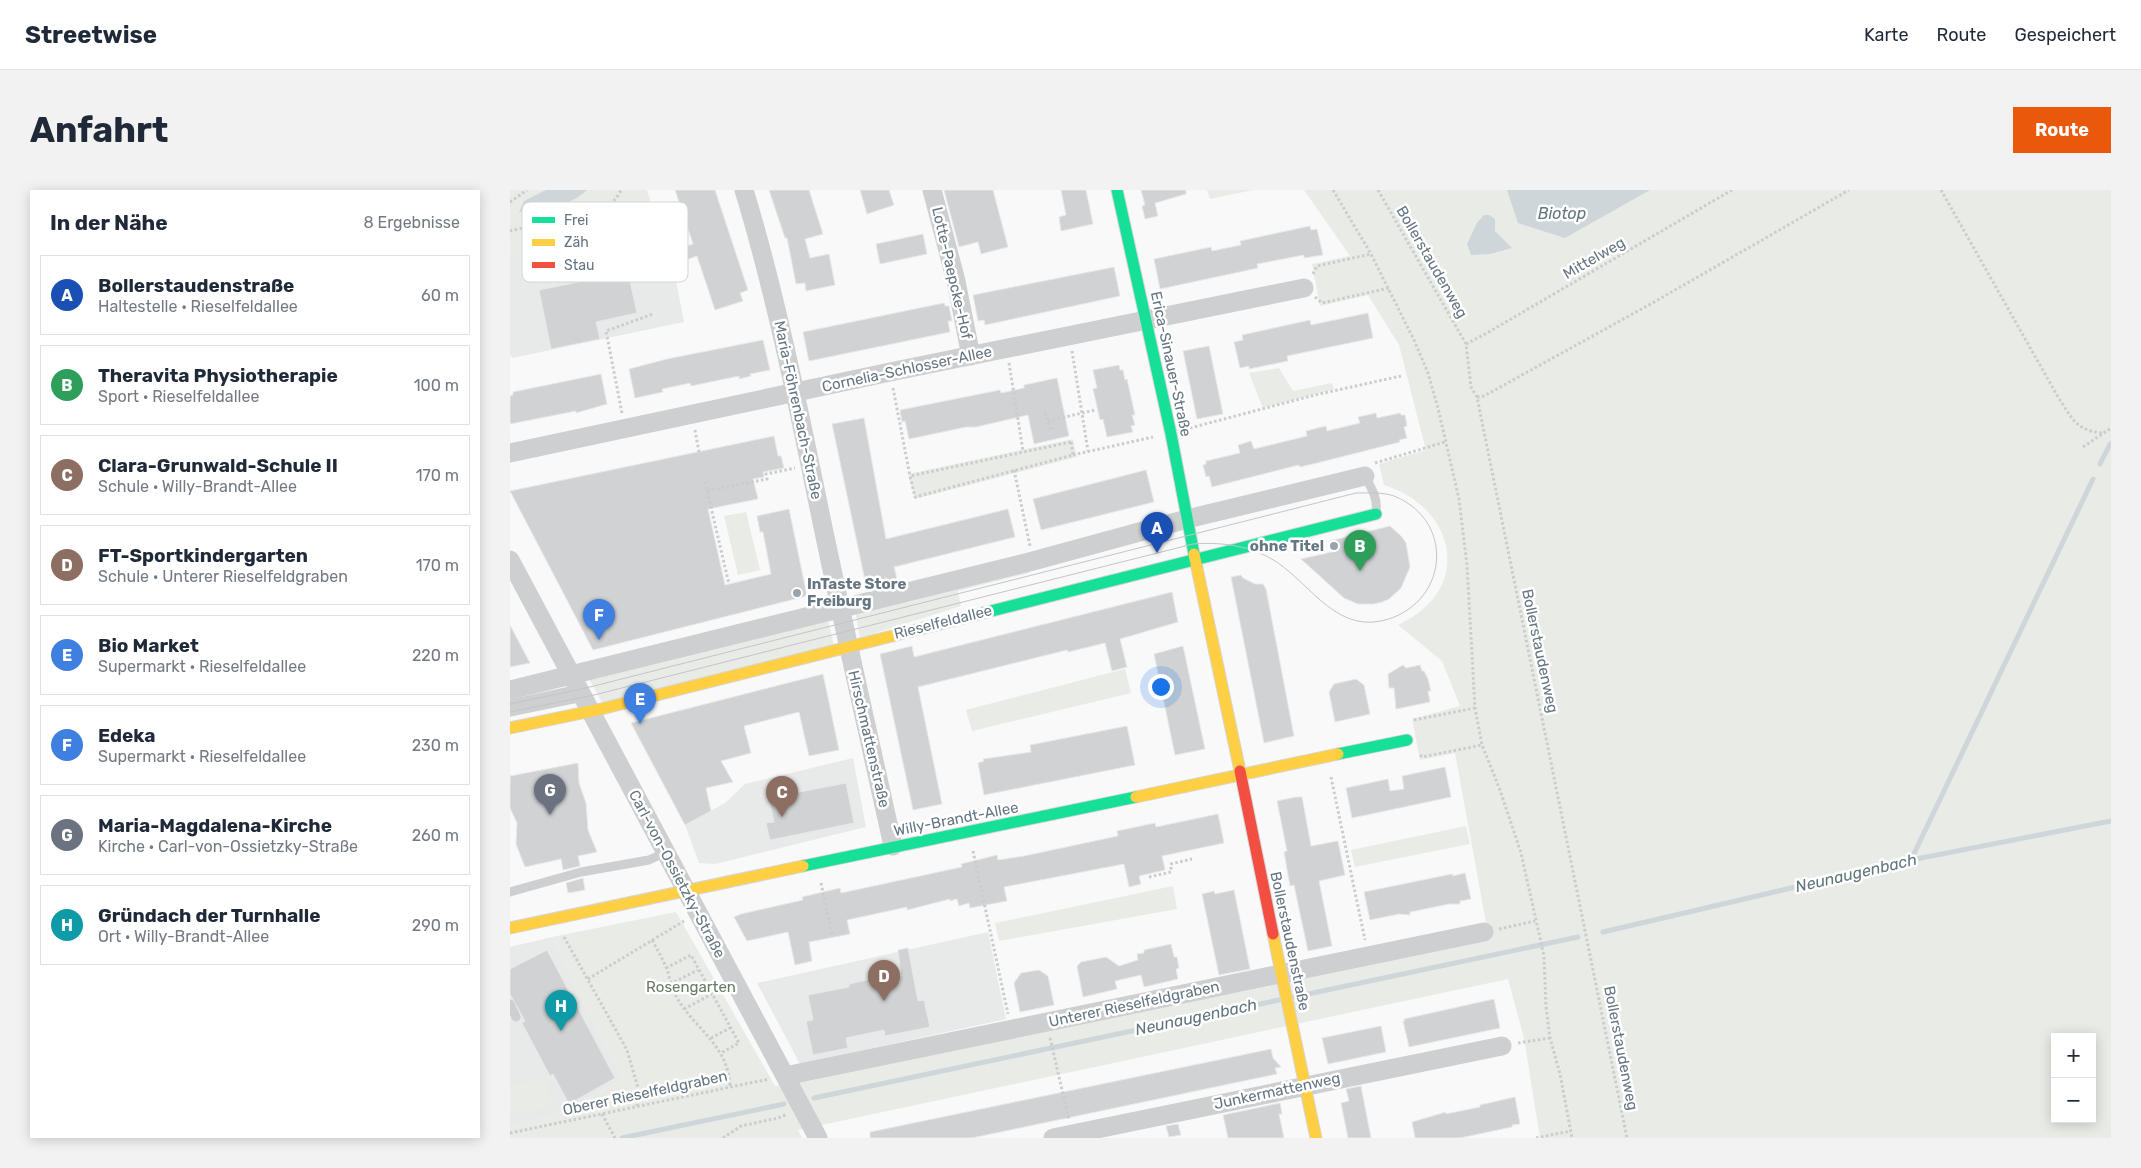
<!DOCTYPE html>
<html lang="de">
<meta charset="utf-8">
<style>
body{margin:0;font-family:Rubik,sans-serif;background:#f2f2f3;color:#1f2937}
.controls{position:absolute;right:15px;bottom:15px;display:grid;overflow:hidden;border-radius:0px;box-shadow:0 2px 12px #0003}
.controls button{width:45px;height:45px;display:grid;place-items:center;padding:0;border:0;border-bottom:1px solid #e0e1e3;background:#fff;color:#1f2937;font:25px sans-serif}
.you{position:absolute;left:650px;top:496px;width:18px;height:18px;margin:-12px;border:4px solid #fff;border-radius:50%;background:#1a73e8;box-shadow:0 0 0 8px #1a73e833}
.badge{display:grid;place-items:center;width:32px;height:32px;border-radius:50%;background:#ea580c;color:#fff;font-size:16px;font-weight:700}
.pin{position:absolute;translate:-50% -41px;filter:drop-shadow(0 1px 2px #0008)}
.pin::after{content:'';position:absolute;top:26px;width:18px;height:15px;background:inherit;clip-path:polygon(0 0,100% 0,50% 100%)}
.list{margin:0;padding:0;list-style:none}
h2{display:flex;justify-content:space-between;align-items:center;height:65px;margin:0;padding:0 20px;font-size:21px}
h2 small{font-size:16px;font-weight:400;color:#747a83}
.list li{display:grid;grid-template-columns:32px 1fr auto;gap:15px;align-items:center;box-sizing:border-box;height:80px;margin:0 10px 10px;padding:0 10px;border:1px solid #e0e1e3;border-radius:0px}
.list b{display:block;font-size:19px;white-space:nowrap}
.list p{margin:0;font-size:16px;white-space:nowrap;color:#747a83}
.list em{font-size:16px;font-style:normal;color:#747a83}
.map{position:relative;flex:none;width:1601px;height:948px;overflow:hidden;border-radius:0px}
header{display:flex;align-items:center;gap:30px;box-sizing:border-box;height:70px;padding:0 25px;background:#fff;border-bottom:1px solid #e0e1e3}
header strong{font-size:24px}
nav{display:flex;gap:28px;margin-inline-start:auto;font-size:18px}
.intro{display:flex;align-items:center;justify-content:space-between;box-sizing:border-box;height:120px;padding:0 30px}
h1{margin:0;font-size:35px}
.button{padding:12px 22px;border-radius:0px;background:#ea580c;color:#fff;font-size:18px;font-weight:700}
main{display:flex;gap:30px;padding:0 30px}
aside{flex:1;background:#fff;border-radius:0px;box-shadow:0 2px 12px #0003}
.map>svg:first-child{display:block}
.built{fill:#e8e9e9}
.green{fill:#e8ebe6;fill-rule:evenodd}
.water{fill:#ced6d9}
.lines{fill:none;stroke-linecap:round;stroke-linejoin:round}
.stream{stroke:#ced6d9;stroke-width:5}
.building{fill:#d0d2d3;stroke:#e8e8e8}
.fast-casing{stroke:#d5d6d7;stroke-width:13}
.slow-casing{stroke:#d5d6d7;stroke-width:13}
.jam-casing{stroke:#d5d6d7;stroke-width:13}
.path{stroke:#cbcccd;stroke-width:3;stroke-dasharray:2.5 2.5;stroke-linecap:butt}
.lane{stroke:#cecfd0;stroke-width:9}
.street{stroke:#cecfd0;stroke-width:19}
.fast{stroke:#16e098;stroke-width:11}
.slow{stroke:#ffcf43;stroke-width:11}
.jam{stroke:#f24e42;stroke-width:11}
.tram{stroke:#c3c5c6;stroke-width:1}
.poi-dot{fill:#99a4ac;stroke:#fff;stroke-width:2}
.labels{text-anchor:middle;dominant-baseline:central;stroke-width:5;stroke-linejoin:round;paint-order:stroke}
.street-label{font-size:15px;fill:#657683;stroke:#fff}
.poi-label{font-size:15px;font-weight:bold;fill:#657683;stroke:#fff;text-anchor:end}
.park-label{font-size:15px;fill:#687a64;stroke:#fff}
.water-label{font-size:16px;font-style:italic;fill:#60757c;stroke:#fff}
.key{fill:#fff;stroke:#d1d6da;stroke-width:1}
.key-label{font-size:14px;fill:#657683}
</style>
<header>
<strong>Streetwise</strong>
<nav><a>Karte</a><a>Route</a><a>Gespeichert</a></nav>
</header>
<div class="intro"><h1>Anfahrt</h1><a class="button">Route</a></div>
<main>
<aside>
<h2>In der Nähe<small>8 Ergebnisse</small></h2>
<ul class="list">
<li><span class="badge" style="background:#1a4fb4">A</span><div><b>Bollerstaudenstraße</b><p>Haltestelle · Rieselfeldallee</p></div><em>60 m</em></li>
<li><span class="badge" style="background:#2e9e5b">B</span><div><b>Theravita Physiotherapie</b><p>Sport · Rieselfeldallee</p></div><em>100 m</em></li>
<li><span class="badge" style="background:#8d6e63">C</span><div><b>Clara-Grunwald-Schule II</b><p>Schule · Willy-Brandt-Allee</p></div><em>170 m</em></li>
<li><span class="badge" style="background:#8d6e63">D</span><div><b>FT-Sportkindergarten</b><p>Schule · Unterer Rieselfeldgraben</p></div><em>170 m</em></li>
<li><span class="badge" style="background:#3f7fe0">E</span><div><b>Bio Market</b><p>Supermarkt · Rieselfeldallee</p></div><em>220 m</em></li>
<li><span class="badge" style="background:#3f7fe0">F</span><div><b>Edeka</b><p>Supermarkt · Rieselfeldallee</p></div><em>230 m</em></li>
<li><span class="badge" style="background:#6b7280">G</span><div><b>Maria-Magdalena-Kirche</b><p>Kirche · Carl-von-Ossietzky-Straße</p></div><em>260 m</em></li>
<li><span class="badge" style="background:#0f9aa8">H</span><div><b>Gründach der Turnhalle</b><p>Ort · Willy-Brandt-Allee</p></div><em>290 m</em></li>
</ul>
</aside>
<div class="map">
<svg width="1601" height="948" viewBox="0 0 1601 948">
<rect width="100%" height="100%" fill="#f9f9f9"/>
<path class="built" d="M144,22L167,96L174,132L2,168L0,164V66Z
M343,568L356,637L205,674L189,673L175,635L215,613L235,594Z
M478,742L496,829L290,874L247,793Z
M42,747L112,889L46,925L0,936V757Z"/>
<path class="green" d="M0,0H137L144,22L0,66Z
M697,0H743L700,9Z
M794,0H1601V948H1030L1014,848L998,789L288,940L292,948H0V936L46,925L112,889L42,747L166,722L265,896L303,890L504,845L761,796L977,738L945,563L910,570L902,529L950,516L932,471L888,435C964,400 947,318 874,295L869,274L916,260L889,155L858,105L810,116L802,74L840,66ZM1545,847H1582V929H1545Z
M769,178L783,201L822,193L824,199L753,218L739,183Z
M563,249L567,267L405,309L398,284Z
M236,322L250,380L228,385L214,326Z
M518,376L519,383L448,401L451,416L350,448L345,420Z
M317,426L324,455L93,514L78,487Z
M615,479L621,503L462,541L456,520Z
M956,636L960,654L845,677L841,660Z
M663,696L667,719L489,751L485,733Z
M36,889L41,917L0,925V896Z"/>
<path class="water" d="M36,0H77C59,17 33,20 9,22L14,11Z
M997,0H1140L1055,48L1008,33Z
M974,25H979L985,29V41L1002,58L980,64L961,65L957,54L967,33Z"/>
<g class="lines">
<path class="stream" d="M1590,274L1600,254
M1401,670L1583,289
M1093,742L1401,670L1601,631
M784,807L1068,747
M304,908L769,810
M112,948L274,914"/>
</g>
<path class="building" d="M165,0H205L238,100L230,103L233,111L205,120L187,66L162,75L158,62L183,54Z
M259,0H299L313,44L295,49L300,68L319,64L325,95L296,101L295,93L286,94L277,48H275Z
M350,0H379L384,15L357,24Z
M434,0H483L498,57L471,64L468,52L449,57Z
M551,0H576L583,34L551,41L549,27L556,25Z
M631,0H676V4L645,13L648,26L635,29L632,16L635,15Z
M800,36L801,40L807,39L813,65L794,68V65L747,74L748,78L650,99L644,69L701,57L702,61L731,55L730,51Z
M413,44L417,64L370,74L366,54Z
M604,77L610,106L475,135L474,130L468,131L463,105Z
M118,82L127,123L86,132L90,149L41,159L29,100Z
M434,113L435,116H439L442,131H438L440,142L299,171L293,142Z
M858,123L863,148L777,166L778,171L739,179V176L730,178L724,152L733,150L732,145L800,130L801,135Z
M253,150L260,180L240,184L241,186L229,189V186L181,196L180,193L152,199L153,202L125,208L119,179L157,169Z
M699,156L713,224L687,229L673,161Z
M609,175L610,180H613L615,190L617,189L625,225H622L625,235L621,236L623,242L597,247L593,229L590,230L583,199L587,198L583,180Z
M91,184L97,214L66,223V221L0,234V206L3,205V202Z
M547,188L559,246L524,254L518,225L466,237H456L399,249L395,231L392,232L390,220L490,200L491,203L514,198V195Z
M866,223L867,228L890,223L891,225H895L897,236L894,237L897,248L889,250L890,252L807,273L790,277L789,275L702,297L699,286L696,287L693,275L696,274V271L730,263L728,255L741,251L744,259L797,246L796,241L816,236L817,241L850,233L848,227Z
M354,228L376,349L498,319L505,347L384,377L388,393L357,400L322,234Z
M264,246L268,266H271L274,278L253,282L254,287L243,289L248,309L198,319L215,395L261,384L253,342H250L247,326L279,319L297,406L83,460L0,301Z
M636,280L644,312L531,340L523,309Z
M880,336L892,347L896,353L900,377L891,398L879,409L872,412L864,414H848L834,408L791,369L826,361L820,351Z
M731,385L733,388L745,394H753L756,399L784,546L754,553L721,387Z
M662,402L668,432L610,449L617,477L602,481L595,453L558,462L557,460L408,497L432,614L403,620L370,464L402,456L404,467Z
M0,435L20,473L0,477Z
M673,456L695,559L665,565L644,464Z
M893,475L896,478L910,475L912,481H914L918,489L921,501H918L920,512L886,519L884,498H879L878,484Z
M313,484L329,560L299,566L289,522L234,536L241,563L211,571L223,592L196,598L201,621L175,635L121,533Z
M846,489L854,495L860,524L825,532L819,502L824,494Z
M617,536L625,575L474,605L468,573L474,571L473,569L521,562L520,555Z
M68,573L69,593L76,613L78,640L87,662L68,666L70,676L53,680L51,669L15,677L6,654L7,633L0,618V586Z
M935,577L941,607L842,628L836,598L878,589L880,601L894,599L892,586Z
M336,593L344,633L260,650L256,633L264,632L259,608Z
M786,607H792L801,656L828,651L835,685L809,691L822,756L798,761L784,695L780,696L774,662L777,661L767,611Z
M708,624L714,653L652,666L655,680L629,686L631,694L619,697L614,674L494,697L497,711L460,718L459,713L449,716L447,709L440,711V709L397,720V717L337,730L340,744L299,752L302,771L285,775L278,742L237,751L224,727L231,724L293,710L292,707L330,698L331,703L452,677L451,674L487,665L488,670L514,666L608,646L607,641L645,633L646,637Z
M955,683L961,709L950,711V714H939L900,722V725L889,724L860,730L854,702L942,684L943,686Z
M73,688L75,700L58,703L56,693Z
M724,700L740,779L709,785L692,704L704,701L705,704Z
M661,754L664,767H667L669,778L666,779L668,789L634,797L631,785L605,791L607,799L573,807L567,776L571,772L596,767L609,776L628,770L627,764L634,763V760Z
M398,758L408,811L414,810L420,837L375,846L374,840L336,848L338,858L303,865L296,831L303,830L298,805L339,797V794L361,789V792L391,786L388,760Z
M37,760L105,888L59,914L43,884L40,886L12,833L15,831L0,804V779Z
M529,780L538,786L544,815L510,822L504,793L511,783Z
M984,809L990,838L899,857L893,831H895L894,829Z
M871,836L876,862L818,874L812,848Z
M761,859L763,868L771,877L765,878L767,884L462,948H360V942Z
M851,896L861,948H838L831,913L839,911L836,899Z
M1005,907L1010,934L1002,935V937L950,948H905L902,932L936,922V924L970,917V915Z
M770,913L772,924H769L774,948H718L713,925Z
M668,934L671,945L659,947L656,936Z"/>
<g class="lines">
<defs>
<path id="fast" d="M607,0L661,244L684,364
M414,438L866,324
M828,564L897,550
M293,676L626,607"/>
<path id="slow" d="M684,364L730,581
M0,538L91,519L414,438
M626,607L828,564
M0,738L293,676
M763,744L806,948"/>
<path id="jam" d="M730,581L763,744"/>
</defs>
<use href="#fast" class="fast-casing"/>
<use href="#slow" class="slow-casing"/>
<use href="#jam" class="jam-casing"/>
<path class="path" d="M823,0L861,64L904,150L918,183L928,218L949,309L957,375L965,518L972,555L990,600L1011,663L1034,766L1036,817L1040,848L1050,884L1062,948
M868,0L956,154L961,197L967,207L1117,948
M1431,0L1548,207C1562,228 1565,240 1592,243
M0,12L17,0
M0,41C35,31 92,39 111,0
M803,84L807,76L861,64
M805,107L812,113L879,98
M956,154L977,143L1222,0
M562,161L578,261
M499,173L513,261
M383,198L400,286
M967,207L974,206L1146,111L1339,0
M112,223L96,141L143,124
M535,223L541,240
M538,231L585,220
M680,238L805,205L891,186
M185,240L189,262
M561,252L563,265L405,307L400,286Z
M1573,257L1601,238
M563,265L643,247
M865,273L935,252
M504,280L520,356
M195,292L219,394
M197,301L257,289L256,284L285,278
M904,530L965,518
M910,565L912,567L972,555
M821,587L855,750
M463,661L498,824
M639,687L661,682V674L682,669
M311,693L322,745
M989,739L1025,731
M54,747L117,860L128,898L127,916
M142,750C148,761 154,771 158,782C160,791 162,799 167,808C185,839 218,855 220,896
M156,778L181,765L229,853L211,863
M78,789L174,731
M160,794L188,780
M174,819L202,804
M201,848L220,838
M540,848L559,930
M1008,853L1040,848
M92,924L105,948
M0,943L259,889
M213,948L231,936L268,928L277,924
M1026,948L1061,941"/>
<path class="lane" d="M855,286C861,298 868,308 866,321
M0,514L69,499
M0,522L73,507
M0,702L71,682L139,670L156,662
M0,814L6,827"/>
<path class="street" d="M234,0C268,112 290,227 314,342C336,447 360,552 383,656
M422,0L446,91L461,166
M0,263L380,182L794,98
M0,370L308,948
M0,500L523,371L677,329L855,286
M275,886L974,742
M543,948L992,856"/>
<use href="#fast" class="fast"/>
<use href="#slow" class="slow"/>
<use href="#jam" class="jam"/>
<path class="tram" d="M0,514L80,497L846,303C859,303 872,302 884,306C948,332 937,417 871,431C822,441 797,388 760,368C736,355 710,352 683,354L84,505L0,522"/>
</g>
<g class="poi-dot">
<circle cx="824" cy="356" r="5"/>
<circle cx="287" cy="403" r="5"/>
</g>
<g class="labels">
<g class="street-label">
<text transform="translate(1084 68) rotate(-30)">Mittelweg</text>
<text transform="translate(922 72) rotate(60)">Bollerstaudenweg</text>
<text transform="translate(442 83) rotate(77)">Lotte-Paepcke-Hof</text>
<text transform="translate(661 174) rotate(78)">Erica-Sinauer-Straße</text>
<text transform="translate(397 179) rotate(-12)">Cornelia-Schlosser-Allee</text>
<text transform="translate(288 220) rotate(78)">Maria-Föhrenbach-Straße</text>
<text transform="translate(433 432) rotate(-14)">Rieselfeldallee</text>
<text transform="translate(1030 461) rotate(78)">Bollerstaudenweg</text>
<text transform="translate(359 549) rotate(77)">Hirschmattenstraße</text>
<text transform="translate(446 629) rotate(-11)">Willy-Brandt-Allee</text>
<text transform="translate(167 684) rotate(62)">Carl-von-Ossietzky-Straße</text>
<text transform="translate(780 751) rotate(78)">Bollerstaudenstraße</text>
<text transform="translate(624 814) rotate(-12)">Unterer Rieselfeldgraben</text>
<text transform="translate(1111 858) rotate(79)">Bollerstaudenweg</text>
<text transform="translate(767 901) rotate(-12)">Junkermattenweg</text>
<text transform="translate(135 903) rotate(-12)">Oberer Rieselfeldgraben</text>
</g>
<g class="poi-label">
<text x="814" y="356">ohne Titel</text>
<text x="297" y="394" text-anchor="start">InTaste Store<tspan x="297" dy="17">Freiburg</tspan></text>
</g>
<g class="park-label">
<text x="181" y="797">Rosengarten</text>
</g>
<g class="water-label">
<text x="1052" y="23">Biotop</text>
<text transform="translate(1346 683) rotate(-13)">Neunaugenbach</text>
<text transform="translate(686 827) rotate(-12)">Neunaugenbach</text>
</g>
</g>
<rect x="12" y="12" width="166" height="80" rx="8" class="key"/>
<rect x="22" y="27" width="23" height="6" fill="#16e098"/>
<rect x="22" y="49" width="23" height="7" fill="#ffcf43"/>
<rect x="22" y="72" width="23" height="6" fill="#f24e42"/>
<g class="key-label">
<text x="54" y="35">Frei</text>
<text x="54" y="57">Zäh</text>
<text x="54" y="80">Stau</text>
</g>
</svg>
<div class="controls">
<button>+</button>
<button>−</button>
</div>
<div class="you"></div>
<div class="pin badge" style="left:647px;top:363px;background:#1a4fb4">A</div>
<div class="pin badge" style="left:850px;top:381px;background:#2e9e5b">B</div>
<div class="pin badge" style="left:272px;top:627px;background:#8d6e63">C</div>
<div class="pin badge" style="left:374px;top:811px;background:#8d6e63">D</div>
<div class="pin badge" style="left:130px;top:534px;background:#3f7fe0">E</div>
<div class="pin badge" style="left:89px;top:450px;background:#3f7fe0">F</div>
<div class="pin badge" style="left:40px;top:625px;background:#6b7280">G</div>
<div class="pin badge" style="left:51px;top:841px;background:#0f9aa8">H</div>
</div>
</main>
